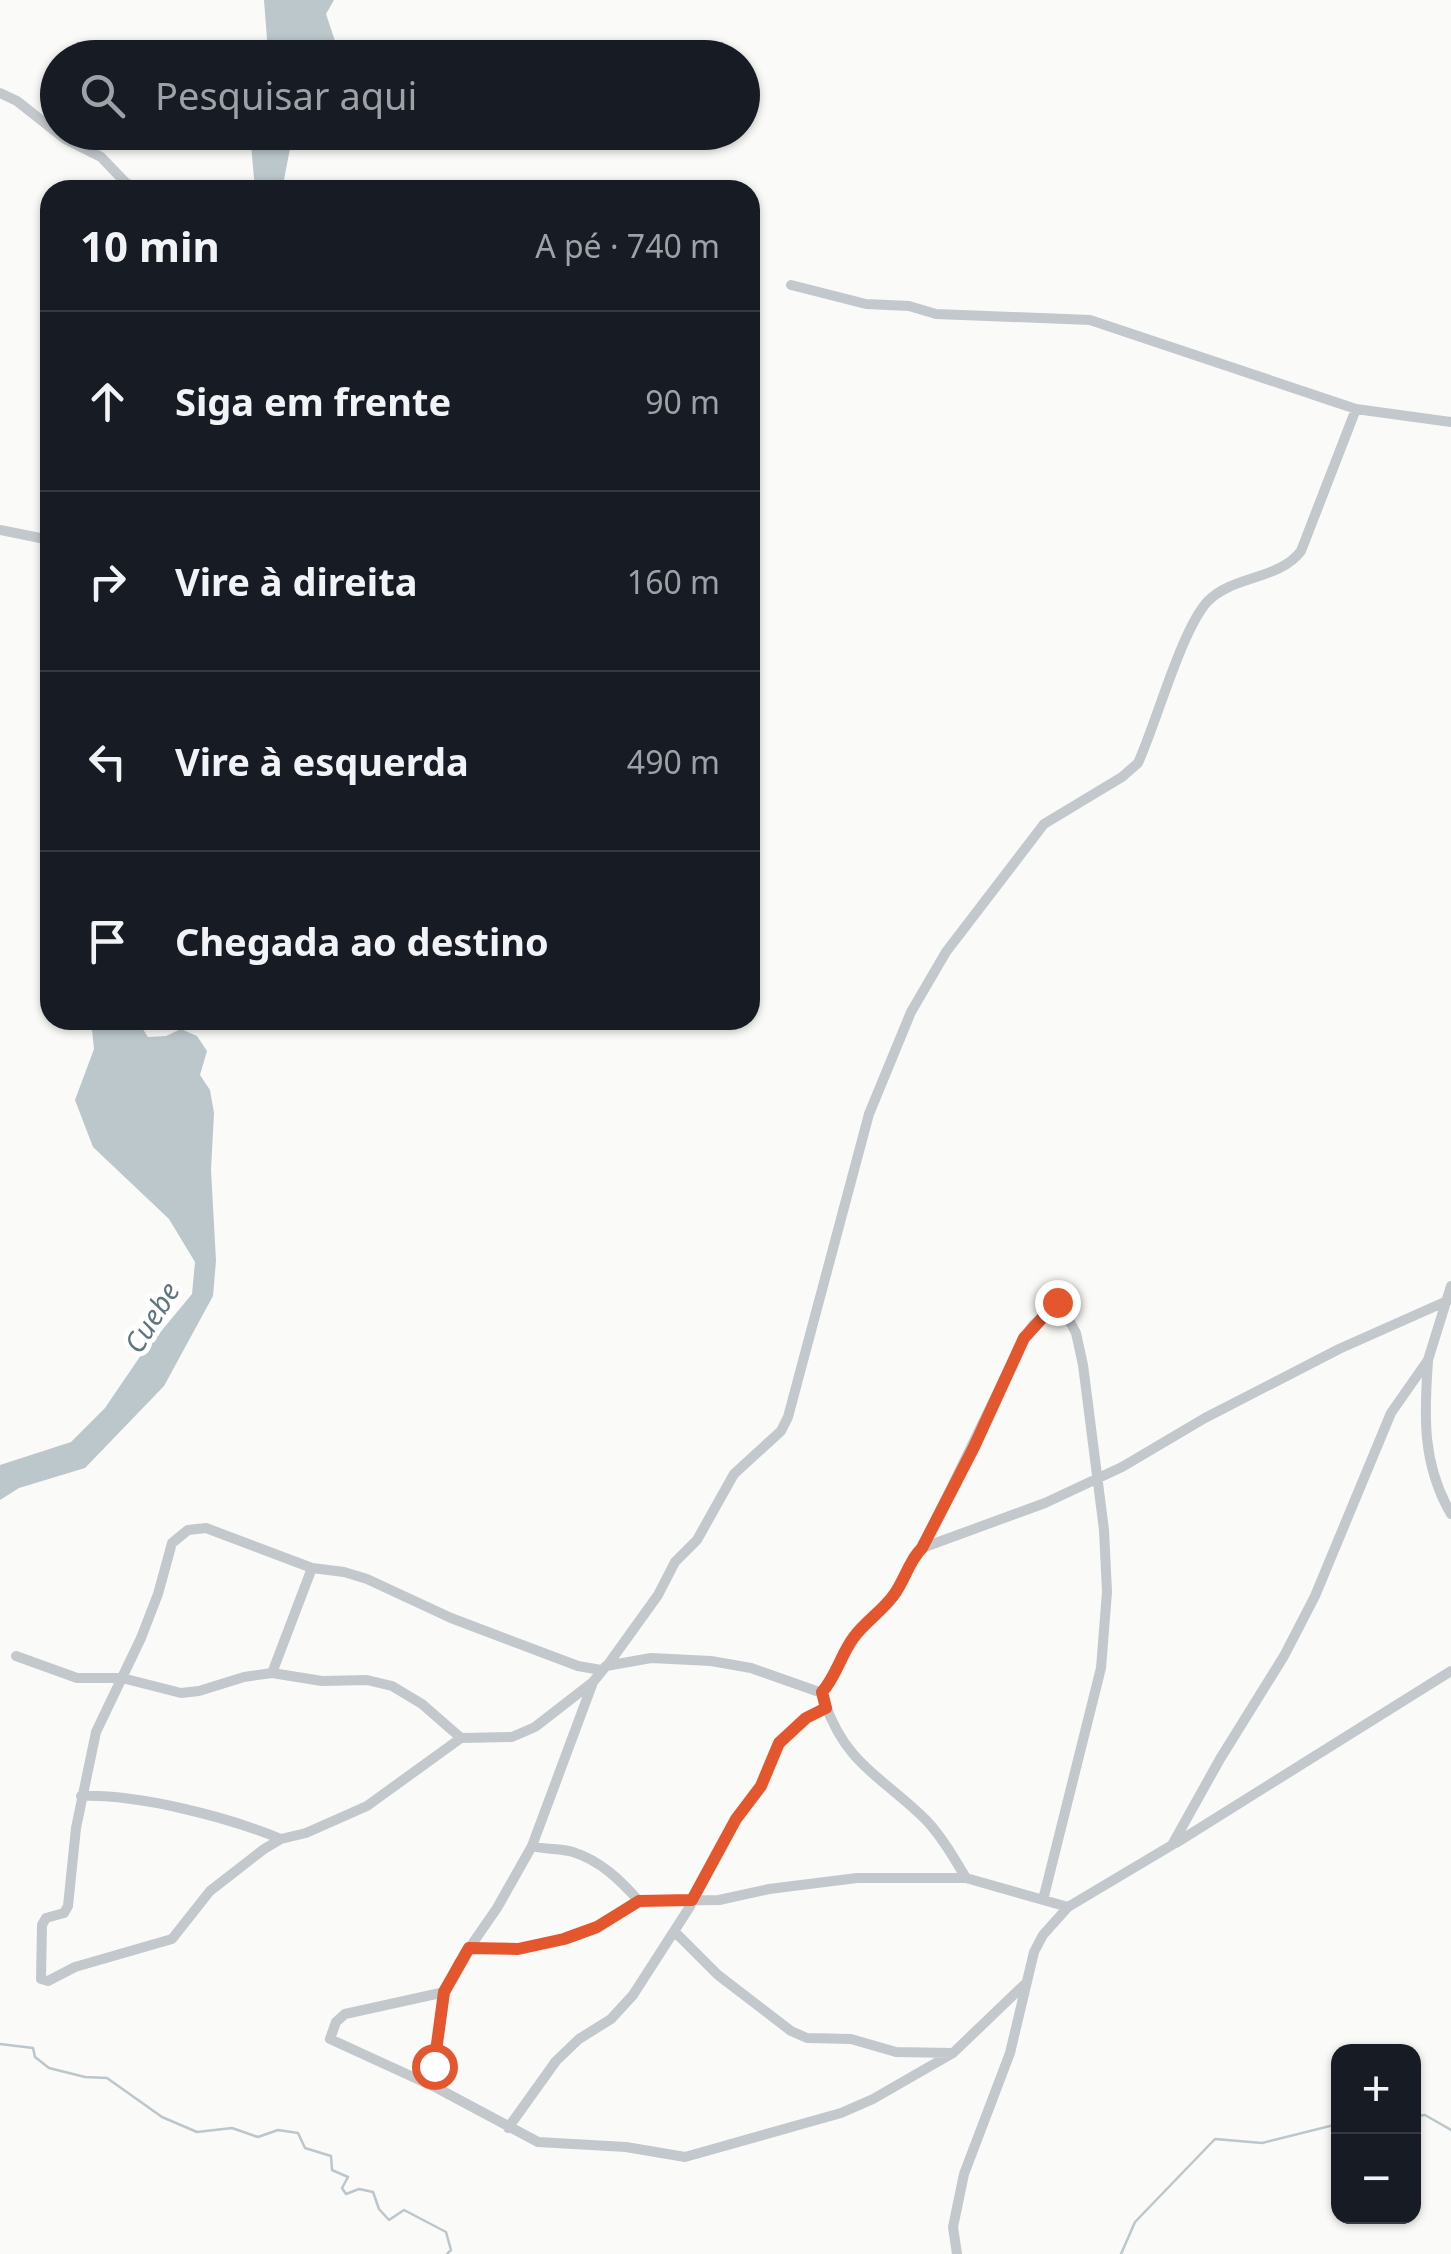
<!DOCTYPE html>
<html lang="pt">
<meta charset="utf-8">
<style>
body{margin:0;font-family:"Noto Sans",sans-serif;background:#242831;color:#f1f3f6}
.controls{position:absolute;right:30px;bottom:30px;display:grid;overflow:hidden;border-radius:20px;box-shadow:0 2px 8px #0004}
.controls button{width:90px;height:90px;display:grid;place-items:center;padding:0;border:0;border-bottom:2px solid #363941;background:#171b24;color:#f1f3f6;font:50px sans-serif}
.stop{position:absolute;width:30px;height:30px;margin:-22px;border:8px solid #e4572e;border-radius:50%;background:#fff}
.stop.end{background:#e4572e;border-color:#fff;box-shadow:0 2px 10px #0008}
.list{margin:0;padding:0;list-style:none}
h2{display:flex;justify-content:space-between;align-items:center;height:130px;margin:0;padding:0 40px;font-size:42px}
h2 small{font-size:32px;font-weight:400;color:#9ea1a6}
.list li{display:grid;grid-template-columns:65px 1fr auto;gap:30px;align-items:center;box-sizing:border-box;height:180px;padding:0 40px;border-top:2px solid #363941}
.list b{display:block;font-size:38px;white-space:nowrap}
.list em{font-size:32px;font-style:normal;color:#9ea1a6}
.icon{flex:none;width:55px;height:55px;fill:none;stroke:currentColor;stroke-width:2;stroke-linecap:round;stroke-linejoin:round}
.map{position:relative;flex:none;width:1451px;height:2254px;overflow:hidden}
.search{position:absolute;background:#171b24;box-shadow:0 2px 8px #0004;left:40px;top:40px;width:720px;height:110px;display:flex;align-items:center;gap:25px;box-sizing:border-box;padding:0 35px;border-radius:55px;color:#9ea1a6;font-size:38px}
.panel{position:absolute;background:#171b24;box-shadow:0 2px 8px #0004;left:40px;top:180px;width:720px;height:850px;border-radius:30px}
.map>svg:first-child{display:block}
.water{fill:#bbc7cb}
.lines{fill:none;stroke-linecap:round;stroke-linejoin:round}
.stream{stroke:#bbc7cb;stroke-width:2.5}
.minor{stroke:#c3c8cc;stroke-width:10}
.route{stroke:#e4572e;stroke-width:12}
.labels{text-anchor:middle;dominant-baseline:central;stroke-width:10;stroke-linejoin:round;paint-order:stroke}
.water-label{font-size:28px;font-style:italic;fill:#60757c;stroke:#fff}
</style>
<div class="map">
<svg width="1451" height="2254" viewBox="0 0 1451 2254">
<rect width="100%" height="100%" fill="#fafaf8"/>
<path class="water" d="M264,0H334L326,14L335,41V57H264L267,39Z
M250,133H293L282,190H255Z
M91,1020H137L148,1037L166,1036L181,1029L197,1036L207,1051L200,1075L210,1090L214,1113L211,1170L216,1261L213,1296L164,1386L85,1468L19,1488L0,1500V1465L71,1442L105,1408L139,1358L192,1294L195,1262L169,1219L93,1147L75,1100L94,1049Z"/>
<g class="lines">
<path class="stream" d="M0,2044L33,2048L35,2057L49,2068L85,2077L107,2078L162,2117L197,2132L232,2128L258,2137L278,2130L298,2133L305,2148L331,2156L332,2170L348,2177L342,2188L346,2194L359,2189L373,2192L379,2209L389,2220L404,2210L446,2232L451,2250L447,2254
M1414,2116L1425,2115L1451,2130
M1121,2254L1135,2222L1215,2139L1262,2143L1338,2124"/>
<path class="minor" d="M0,93L17,101L65,139L101,157L125,182L139,190
M791,285L866,304L909,306L936,314L1090,320L1356,409L1451,422
M0,530L50,540
M1428,1361C1424,1416 1422,1464 1451,1514
M922,1548L1024,1338L1033,1325L1060,1303L1076,1333L1083,1365L1104,1530L1107,1592L1101,1668L1043,1900
M16,1656L77,1678H122L181,1693L199,1691L244,1677L272,1673L322,1681L367,1680L392,1686L422,1704L461,1738
M607,1666L658,1595L675,1562L697,1540L734,1474L781,1431L788,1417L869,1114L911,1012L946,952L1044,824L1122,777L1138,763C1156,724 1182,628 1208,601C1234,575 1279,580 1301,551L1356,409
M601,1670L578,1666L451,1618L367,1579L344,1572L312,1568L206,1528L188,1530L172,1543L158,1594L141,1638L96,1732L76,1828L68,1906L64,1913L46,1918L42,1925L41,1979L48,1981L75,1967L172,1939L210,1891L264,1849L281,1839L306,1833L367,1806L461,1738L512,1737L535,1727L593,1682L606,1666L651,1658L711,1661L751,1668L822,1693
M272,1673L312,1568
M822,1693L855,1635L893,1597L914,1556L922,1548L1045,1503L1122,1467L1205,1418L1339,1349L1447,1301
M825,1703C846,1765 884,1778 926,1820C942,1837 954,1858 966,1878
M81,1796C138,1794 228,1817 281,1839
M1176,1843L1451,1671
M532,1846C546,1850 560,1848 573,1852C601,1861 620,1880 639,1901
M675,1932L718,1975L791,2031L807,2038L851,2039L896,2052L952,2053
M469,1948L517,1949L564,1939L597,1927L639,1901L719,1900L769,1889L857,1878H966L1068,1907
M445,1992L345,2014L336,2022L330,2039L437,2088L538,2142L626,2147L685,2157L841,2113L873,2099L953,2053L1026,1983
M437,2088L434,2066L445,1992L459,1963L497,1908L532,1846L592,1685
M508,2128L556,2061L579,2039L611,2019L633,1995L689,1908L736,1819L761,1786L779,1743L806,1718L826,1708
M957,2254L953,2227L964,2174L1010,2053L1034,1952L1043,1935L1068,1907L1172,1845L1220,1759L1284,1656L1315,1596L1391,1413L1428,1360L1451,1286"/>
</g>
<g class="lines">
<path class="route" d="M434,2066L444,1992L469,1948L518,1949L564,1939L597,1927L639,1901L692,1900L736,1819L761,1786L779,1743L806,1718L826,1708L822,1692C836,1677 841,1654 854,1637C865,1622 882,1611 893,1596C905,1581 908,1562 922,1548L974,1447L1024,1338L1057,1302"/>
</g>
<g class="labels">
<g class="water-label">
<text transform="translate(151 1317) rotate(-58)">Cuebe</text>
</g>
</g>
</svg>
<div class="controls">
<button>+</button>
<button>−</button>
</div>
<div class="stop" style="left:434px;top:2066px"></div>
<div class="stop end" style="left:1057px;top:1302px"></div>
<div class="search"><svg class="icon" aria-label="search" viewBox="0 0 24 24"><circle cx="10" cy="10" r="6"/><path d="M15 15l6 6"/></svg>Pesquisar aqui</div>
<section class="panel">
<h2>10 min<small>A pé · 740 m</small></h2>
<ul class="list">
<li><svg class="icon" aria-label="ahead" viewBox="0 0 24 24"><path d="M12 20V5M6 11l6-6 6 6"/></svg><div><b>Siga em frente</b></div><em>90 m</em></li>
<li><svg class="icon" aria-label="right" viewBox="0 0 24 24"><path d="M7 20v-9h11M14 6l5 5-5 5"/></svg><div><b>Vire à direita</b></div><em>160 m</em></li>
<li><svg class="icon" aria-label="left" viewBox="0 0 24 24"><path d="M17 20v-9H6M10 6l-5 5 5 5"/></svg><div><b>Vire à esquerda</b></div><em>490 m</em></li>
<li><svg class="icon" aria-label="arrive" viewBox="0 0 24 24"><path d="M6 21V4h12l-3 4 3 4H6"/></svg><div><b>Chegada ao destino</b></div></li>
</ul>
</section>
</div>
